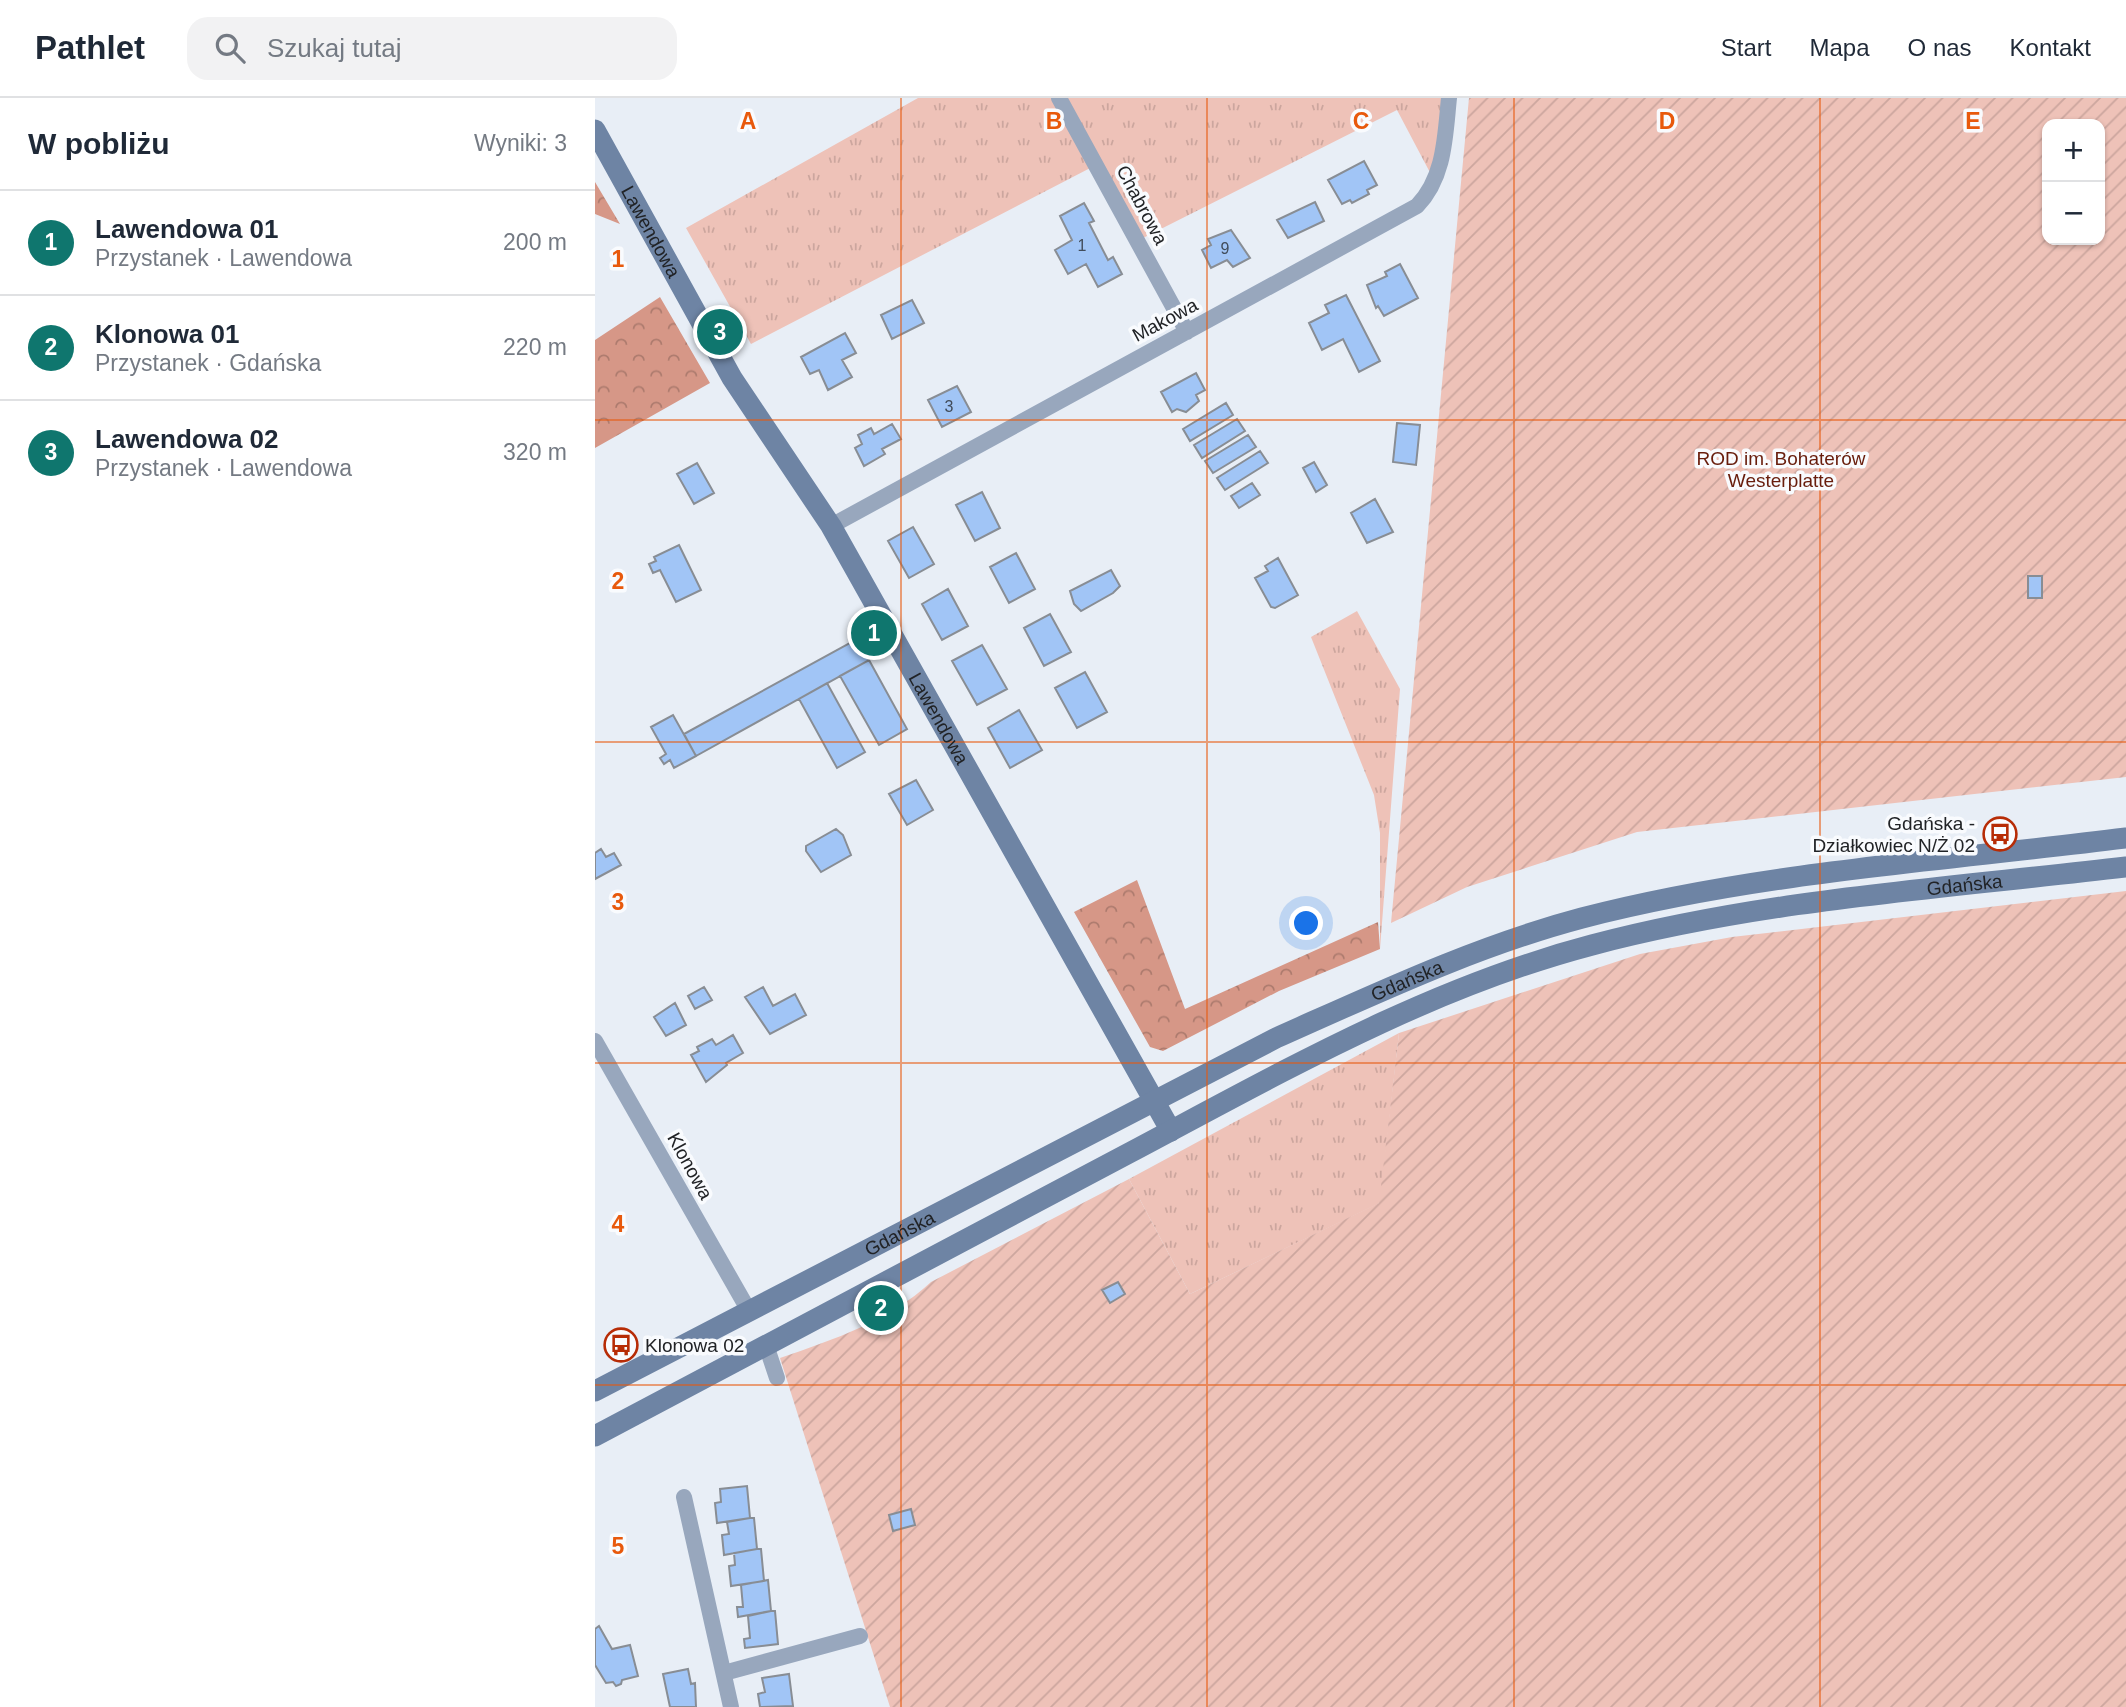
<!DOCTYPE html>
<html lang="pl">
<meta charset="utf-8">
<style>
body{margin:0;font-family:Arial,sans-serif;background:#f2f2f3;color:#1f2937}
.controls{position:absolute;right:21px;top:21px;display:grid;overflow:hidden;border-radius:14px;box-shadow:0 2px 5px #0004}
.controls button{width:63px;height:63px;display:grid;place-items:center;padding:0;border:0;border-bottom:2px solid #e0e1e3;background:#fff;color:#1f2937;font:35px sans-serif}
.you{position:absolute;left:712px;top:826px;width:24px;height:24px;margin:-18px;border:5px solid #fff;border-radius:50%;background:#1a73e8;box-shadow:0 0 0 10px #1a73e833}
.badge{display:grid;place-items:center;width:46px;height:46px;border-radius:50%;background:#0f766e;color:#fff;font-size:23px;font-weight:700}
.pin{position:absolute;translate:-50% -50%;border:4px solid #fff;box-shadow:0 2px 7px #0006}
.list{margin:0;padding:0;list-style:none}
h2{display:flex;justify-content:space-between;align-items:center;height:91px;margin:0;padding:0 28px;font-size:30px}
h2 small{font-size:23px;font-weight:400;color:#747a83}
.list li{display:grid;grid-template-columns:46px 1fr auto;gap:21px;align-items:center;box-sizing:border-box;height:105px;padding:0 28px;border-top:2px solid #e0e1e3}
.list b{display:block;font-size:26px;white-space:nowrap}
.list p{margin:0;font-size:23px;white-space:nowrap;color:#747a83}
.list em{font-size:23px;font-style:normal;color:#747a83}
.icon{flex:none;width:38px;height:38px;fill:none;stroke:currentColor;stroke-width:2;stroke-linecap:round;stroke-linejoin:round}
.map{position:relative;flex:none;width:1531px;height:1609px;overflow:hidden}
header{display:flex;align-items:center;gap:42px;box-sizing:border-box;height:98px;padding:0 35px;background:#fff;border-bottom:2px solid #e0e1e3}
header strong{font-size:33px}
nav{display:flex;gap:38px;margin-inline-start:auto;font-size:24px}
.search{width:490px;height:63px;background:#f2f2f3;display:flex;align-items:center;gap:18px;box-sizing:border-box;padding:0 24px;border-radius:21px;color:#747a83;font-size:26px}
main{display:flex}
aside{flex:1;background:#fff}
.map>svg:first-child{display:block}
.grass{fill:url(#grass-tufts)}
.forest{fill:url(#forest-crowns)}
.garden{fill:url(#garden-furrows);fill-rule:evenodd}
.building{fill:#a1c5f6;stroke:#888d94;stroke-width:2}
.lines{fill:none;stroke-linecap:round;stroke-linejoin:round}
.street{stroke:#98a7bd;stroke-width:16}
.secondary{stroke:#6e84a4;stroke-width:21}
.grid{fill:none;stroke:#e8590c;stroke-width:2;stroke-opacity:0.55}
.labels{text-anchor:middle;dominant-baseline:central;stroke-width:7;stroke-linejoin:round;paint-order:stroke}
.number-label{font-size:16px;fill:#414c5a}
.street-label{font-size:19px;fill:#212326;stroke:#f9fbfe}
.park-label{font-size:19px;fill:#681d0c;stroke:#f9fbfe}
.poi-label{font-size:19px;fill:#212326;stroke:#f9fbfe;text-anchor:end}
.grid-label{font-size:23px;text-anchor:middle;font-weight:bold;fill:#e8590c;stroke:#f9fbfe;stroke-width:7;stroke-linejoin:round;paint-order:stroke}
</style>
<header>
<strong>Pathlet</strong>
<div class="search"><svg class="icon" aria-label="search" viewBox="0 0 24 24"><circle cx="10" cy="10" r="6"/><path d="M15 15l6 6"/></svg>Szukaj tutaj</div>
<nav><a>Start</a><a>Mapa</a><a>O nas</a><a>Kontakt</a></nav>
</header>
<main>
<aside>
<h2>W pobliżu<small>Wyniki: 3</small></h2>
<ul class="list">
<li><span class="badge">1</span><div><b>Lawendowa 01</b><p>Przystanek · Lawendowa</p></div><em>200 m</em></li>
<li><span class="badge">2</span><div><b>Klonowa 01</b><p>Przystanek · Gdańska</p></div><em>220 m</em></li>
<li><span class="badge">3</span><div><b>Lawendowa 02</b><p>Przystanek · Lawendowa</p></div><em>320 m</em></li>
</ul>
</aside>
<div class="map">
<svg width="1531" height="1609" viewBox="0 0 1531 1609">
<defs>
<pattern id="grass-tufts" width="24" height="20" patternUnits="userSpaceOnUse" patternTransform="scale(1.75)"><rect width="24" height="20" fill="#eec2b8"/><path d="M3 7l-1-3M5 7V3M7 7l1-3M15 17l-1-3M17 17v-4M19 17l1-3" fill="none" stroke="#cca69e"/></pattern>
<pattern id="forest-crowns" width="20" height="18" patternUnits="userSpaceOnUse" patternTransform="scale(1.75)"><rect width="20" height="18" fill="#d69787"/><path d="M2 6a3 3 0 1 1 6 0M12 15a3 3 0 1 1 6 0" fill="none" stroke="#ad7b6e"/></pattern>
<pattern id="garden-furrows" width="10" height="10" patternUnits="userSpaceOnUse" patternTransform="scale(1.75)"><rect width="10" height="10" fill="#eec2b8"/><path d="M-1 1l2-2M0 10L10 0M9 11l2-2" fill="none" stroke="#cca69e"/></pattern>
</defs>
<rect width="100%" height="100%" fill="#e8eef6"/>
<path class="grass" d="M323,0H854L840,84L802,12L542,143L501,67L156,246L91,130Z
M762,513L805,591L785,851V735L779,697L716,539Z
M804,935L785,1105L595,1196L534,1081Z"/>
<path class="forest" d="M0,84L25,126L0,116Z
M65,199L115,285L0,350V242Z
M542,782L590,911L783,824L785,851L684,893L568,953L555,949L479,814Z"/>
<path class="garden" d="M874,0H1531V679L1042,734L872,789L796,825ZM1452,26H1505V142H1452Z
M1531,793V1609H295L185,1260C240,1241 294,1223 336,1184L534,1081L595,1196L784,1105L804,935L1045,856L1137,839Z"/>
<path class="building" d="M769,63L782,87L772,92L774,96L757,105L755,102L747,106L733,82Z
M720,104L729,123L693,140L682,122Z
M489,105L499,123L494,125L513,162L518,159L527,176L503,189L491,166L473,176L460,152L477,142L465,118Z
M636,132L655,160L638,169L632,162L616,170L607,152L616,147L613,141Z
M805,166L823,200L789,218L783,208L781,210L772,187L792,178L790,174Z
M751,197L785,263L764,274L748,241L727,252L714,225L734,215L730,207Z
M317,202L329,225L297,241L286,217Z
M250,235L261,255L247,262L257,279L233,292L224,272L215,276L206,259Z
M601,275L610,292L601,297L604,303L591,314L582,311L577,314L566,294Z
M362,288L376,314L347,329L333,302Z
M631,305L638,317L595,343L588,331Z
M642,321L650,333L607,360L599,347Z
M802,325L825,327L821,367L798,364Z
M297,326L306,341L287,351L290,356L269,368L260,350L267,346L263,337L276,330L279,336Z
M653,337L661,349L618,375L610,363Z
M665,353L673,365L630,392L622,380Z
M719,364L732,387L721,394L708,370Z
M102,365L119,395L99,406L82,376Z
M657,385L665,397L644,410L636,398Z
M387,394L405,430L380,443L361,407Z
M780,401L798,434L772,445L756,415Z
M318,429L339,466L314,480L293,443Z
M84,447L106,492L81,504L65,472L58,475L54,466L61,463L59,459Z
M421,455L440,491L414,505L395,469Z
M683,460L703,497L680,510L676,509L660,480L673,473L670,468Z
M516,472L525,488L518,495L486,513L479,506L475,493Z
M1433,478H1447V500H1433Z
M353,491L373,528L347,542L327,506Z
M455,516L476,554L449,568L429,530Z
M262,541L274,562L101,658L89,636Z
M387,547L412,591L382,607L357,563Z
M274,562L312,631L284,647L245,578Z
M490,574L512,614L482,630L460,590Z
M232,585L270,654L242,670L204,601Z
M424,612L447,652L415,670L393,630Z
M78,617L101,658L79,670L75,662L69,666L65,660L71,656L56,629Z
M321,682L338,712L312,727L294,696Z
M241,731L248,737L256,757L226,774L211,753V748Z
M6,751L11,759L19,755L26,767L0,781V755Z
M109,889L117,902L100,911L93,898Z
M168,889L178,908L200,896L211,917L175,936L150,899Z
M80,905L91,927L71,938L59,919Z
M138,937L148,955L131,965L132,967L111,984L96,957L104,953L102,949L117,941L121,947Z
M523,1184L530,1196L515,1205L507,1192Z
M152,1388L155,1420L122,1425L120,1405L126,1404L125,1391Z
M316,1411L320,1427L298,1433L294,1417Z
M155,1420H159L162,1451L129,1457L127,1437L134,1436L132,1424Z
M162,1451H166L169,1483L136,1488L134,1468L140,1467L139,1455Z
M173,1482L176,1513L143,1519L142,1509H148L146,1487Z
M176,1513H180L183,1546L150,1550L149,1541L155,1540L153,1518Z
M4,1528L17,1551L35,1547L43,1578L27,1582L26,1586L21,1588L18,1584L11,1585L0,1567V1531Z
M93,1571L96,1586L100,1585L101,1609H75L68,1576Z
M194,1576L198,1608L165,1609L163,1596L170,1594L167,1580Z"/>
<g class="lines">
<path class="street" d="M464,0L592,234
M236,428L822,108C850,79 850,38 854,0
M0,943L154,1213
M171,1247L182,1280
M89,1399L136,1609
M129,1575L265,1538"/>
<g class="secondary">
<path id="s1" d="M0,32L137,280L236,428L576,1033"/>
<path id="s2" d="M0,1293L681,940C780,896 881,848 987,820C1165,774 1349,763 1531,740"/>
<path id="s3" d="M0,1338C179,1243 357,1149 536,1054C685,975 833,890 997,847C1171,801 1353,790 1531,769"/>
</g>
</g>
<path class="grid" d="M306,0V1609M612,0V1609M919,0V1609M1225,0V1609M0,322H1531M0,644H1531M0,965H1531M0,1287H1531"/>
<defs>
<symbol id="bus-ring" viewBox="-11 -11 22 22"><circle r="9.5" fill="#f9fbfe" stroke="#b72c06" stroke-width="1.5"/><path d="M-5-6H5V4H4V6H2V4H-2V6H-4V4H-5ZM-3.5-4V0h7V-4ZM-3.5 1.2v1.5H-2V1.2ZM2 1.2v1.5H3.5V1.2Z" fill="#b72c06"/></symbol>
</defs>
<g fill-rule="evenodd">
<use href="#bus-ring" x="1386" y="717" width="38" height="38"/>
<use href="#bus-ring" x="7" y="1228" width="38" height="38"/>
</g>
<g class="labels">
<g class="number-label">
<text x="487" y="147">1</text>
<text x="630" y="150">9</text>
<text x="354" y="308">3</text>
</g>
<g class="street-label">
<text transform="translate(547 107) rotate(62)">Chabrowa</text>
<text stroke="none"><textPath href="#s1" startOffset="116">Lawendowa</textPath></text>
<text transform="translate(570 222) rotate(-28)">Makowa</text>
<text stroke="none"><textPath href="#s1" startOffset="682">Lawendowa</textPath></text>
<text stroke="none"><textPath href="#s3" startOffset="1491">Gdańska</textPath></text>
<text stroke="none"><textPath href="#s2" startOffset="910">Gdańska</textPath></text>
<text transform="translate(95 1068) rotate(61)">Klonowa</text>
<text stroke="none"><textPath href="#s2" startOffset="343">Gdańska</textPath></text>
</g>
<g class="park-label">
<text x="1186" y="360">ROD im. Bohaterów<tspan x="1186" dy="22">Westerplatte</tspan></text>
</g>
<g class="poi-label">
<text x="1380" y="725">Gdańska -<tspan x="1380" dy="22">Działkowiec N/Ż 02</tspan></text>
<text x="50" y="1247" text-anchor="start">Klonowa 02</text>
</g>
</g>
<g class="grid-label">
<text x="153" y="31">A</text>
<text x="459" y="31">B</text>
<text x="766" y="31">C</text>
<text x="1072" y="31">D</text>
<text x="1378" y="31">E</text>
<text x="23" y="169">1</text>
<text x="23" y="491">2</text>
<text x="23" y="812">3</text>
<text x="23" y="1134">4</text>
<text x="23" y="1456">5</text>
</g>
</svg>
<div class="controls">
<button>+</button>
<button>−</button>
</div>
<div class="you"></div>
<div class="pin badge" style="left:279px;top:535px">1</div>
<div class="pin badge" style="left:286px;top:1210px">2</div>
<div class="pin badge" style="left:125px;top:234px">3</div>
</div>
</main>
